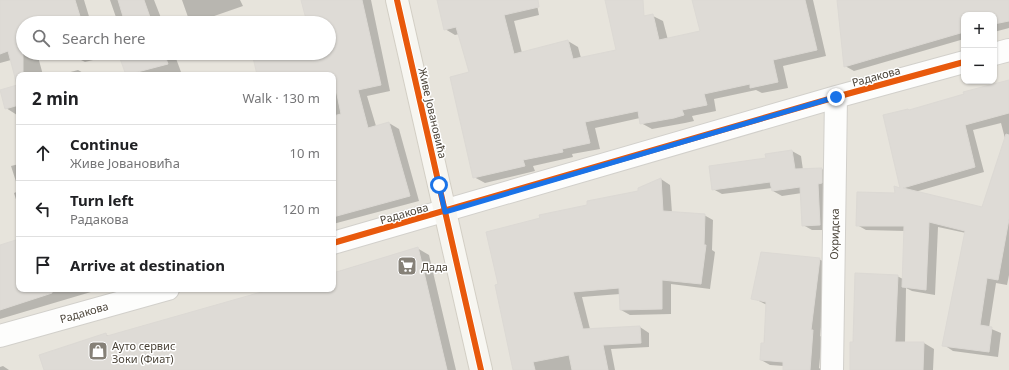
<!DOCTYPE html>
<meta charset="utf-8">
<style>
body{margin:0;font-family:"Noto Sans",sans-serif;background:#f2f2f2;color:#202124}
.controls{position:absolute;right:12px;top:12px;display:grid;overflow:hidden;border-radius:8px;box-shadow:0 1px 3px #0004}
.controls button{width:36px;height:36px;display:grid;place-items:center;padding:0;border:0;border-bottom:1px solid #e0e0e0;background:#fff;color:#202124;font:20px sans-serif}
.stop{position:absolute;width:12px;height:12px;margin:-9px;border:3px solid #1a73e8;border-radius:50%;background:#fff}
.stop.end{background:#1a73e8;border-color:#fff;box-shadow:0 1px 4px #0008}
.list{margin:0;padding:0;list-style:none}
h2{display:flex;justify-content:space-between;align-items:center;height:52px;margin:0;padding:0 16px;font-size:17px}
h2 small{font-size:13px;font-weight:400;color:#757577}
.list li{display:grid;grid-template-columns:26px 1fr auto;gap:12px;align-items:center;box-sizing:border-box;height:56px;padding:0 16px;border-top:1px solid #e0e0e0}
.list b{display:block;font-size:15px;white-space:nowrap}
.list p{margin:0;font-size:13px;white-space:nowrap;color:#757577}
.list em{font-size:13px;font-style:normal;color:#757577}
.icon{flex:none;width:22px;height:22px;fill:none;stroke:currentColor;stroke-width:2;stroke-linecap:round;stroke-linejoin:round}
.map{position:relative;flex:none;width:1009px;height:370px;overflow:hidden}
.search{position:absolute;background:#fff;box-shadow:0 1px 3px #0004;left:16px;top:16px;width:320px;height:44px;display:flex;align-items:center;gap:10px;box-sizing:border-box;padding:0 14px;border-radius:22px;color:#757577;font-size:15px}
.panel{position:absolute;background:#fff;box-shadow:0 1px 3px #0004;left:16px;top:72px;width:320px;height:220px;border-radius:8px}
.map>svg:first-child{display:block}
.residential{fill:#e7e4dc;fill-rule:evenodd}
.shadow{fill:#0003}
.building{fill:#dedbd6;stroke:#dcd9d4}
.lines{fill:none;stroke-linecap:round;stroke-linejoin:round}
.street-casing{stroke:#d2d0cb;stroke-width:24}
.secondary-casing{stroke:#d3cfc5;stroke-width:24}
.street{stroke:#fdfdfc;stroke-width:22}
.secondary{stroke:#f7f6f1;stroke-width:22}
.cycleway-casing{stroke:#fff;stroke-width:8}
.cycleway{stroke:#e8590c;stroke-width:6}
.route{stroke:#1a73e8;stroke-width:5}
.labels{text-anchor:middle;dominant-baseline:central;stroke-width:3;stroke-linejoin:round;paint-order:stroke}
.street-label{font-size:11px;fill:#4b4439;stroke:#fff}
.poi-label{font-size:11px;fill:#4b4439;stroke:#fff;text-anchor:start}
</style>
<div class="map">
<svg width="1009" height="370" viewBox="0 0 1009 370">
<rect width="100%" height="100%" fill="#f4f2ee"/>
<path class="residential" d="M0,0H1009V370H0ZM964,15H994V81H964ZM23,23H329V53H23ZM19,75H333V289H19Z"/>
<path class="shadow" d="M0,0H84L91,23H23V53H37L43,75H19V115H17L6,108L19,86L11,60L0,63Z
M110,0H154L163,23H118Z
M182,0H240L243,6L197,22L188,17Z
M302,0H371L390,91L367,96L376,126L389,123L399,129L419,201L333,224V75H272L253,53H329V23H308Z
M438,0H536L539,15L514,21L522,53L568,41L578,47L581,58L617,51L653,16L663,21L668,40L702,32L693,0H813L826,56L783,66L788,88L762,93L756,90L714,99L716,111L692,116L694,121L685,123L652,129L641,123L640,118L595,128L600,149L572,154L573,157L533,166L535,171L485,183L474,177L470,73L459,34L455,35L445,29Z
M838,0H1009V28L994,32V15H964V39L854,71L845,66Z
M72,53H99L101,58L85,62L73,56Z
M119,53H174L181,72L171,75H127Z
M78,70L87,75H59Z
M1009,81V154L1001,123L973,130L984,172L915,192L982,208L1009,159V275L1007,285L996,283L989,328L1001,333L998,357L953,351L944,345L966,233L938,227L935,295L912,291L906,288L905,343H924L934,349L933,370H851L854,343L897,276L903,279L905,231L866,230L857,225L901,189L910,111Z
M792,151L801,156L803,170L822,169L832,175L829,230H812L803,225L802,193L782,196L773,191L772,188L722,194L713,189L767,159Z
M19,164V191L11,166Z
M661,179L670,185L672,213L704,215L713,220L712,250L715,252L710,289L671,284V314L630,315L621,310L620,294L582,297L590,329L640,327L649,333V347L611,349L615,370H514L588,206L639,192Z
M19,191V209L14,193Z
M19,240V289H101L0,319V246Z
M417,248L429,255L456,370H45L106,334L109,337L275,289H333V273Z
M819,259L828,264L820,336L822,337L819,368L822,370H784V366L770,365L761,360L764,344L767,305L753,298Z
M3,366L9,370H0V367Z"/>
<path class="building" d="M0,0H75L82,23H23V75H19V105L5,109L0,90L17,85L8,51L0,54Z
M118,0H144L152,23H125Z
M301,0H362L381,85L358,90L368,128L389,122L410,196L333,217V116L341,114L333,75H257L252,53H329V23H307Z
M437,0H538L539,7L504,15L514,54L568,40L573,59L616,50L605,0H643L644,16L653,14L659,40L700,31L692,0H805L817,50L773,60L778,82L750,88V84L704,94L707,105L682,110L684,115L674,118L640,124L638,111L585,122L590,143L562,149L563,152L523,160L525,166L473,178L450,77L469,72L456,27L444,30Z
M837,0H1009V21L994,24V15H964V32L844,67Z
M118,53H164L168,64L126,75Z
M1009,80V113L965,125L975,167L903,188L982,207L1006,134L1009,135V219L998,280L987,278L980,325L992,327L989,352L942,346L965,231L929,222L926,290L902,287L904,226H856L857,192L895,193L894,186L900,188L883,115L908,109L909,110L964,94L963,92Z
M792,150L795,169L822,168V183L818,184L820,225L802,226L800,187L772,191L770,182L712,190L709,166L766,158L765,154Z
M661,178L663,211L705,214L704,245H706L701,284L662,280V309L620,310L619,288L573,292L583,329L640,326L641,343L603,345L608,370H572L569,355L533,362L535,370H513L495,285L498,284L486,232L540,218L539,215L587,205V201L638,191V188Z
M19,239V289H52V293L0,310V245Z
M418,247L447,370H44L39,355L106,333L107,336L272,289H333V273Z
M761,252L820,258L811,330H813L810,370H783V362L760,360L761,343H764L766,302L751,299Z
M855,273L898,275L895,342H924L923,370H850V342H853Z"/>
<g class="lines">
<defs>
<path id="street" d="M994,54L1009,50
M333,243L836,97L964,62
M0,336L168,289
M832,370L836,97"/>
<path id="secondary" d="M397,0L481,370"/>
</defs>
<use href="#street" class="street-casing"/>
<use href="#secondary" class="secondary-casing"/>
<use href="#street" class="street"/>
<use href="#secondary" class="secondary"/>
<defs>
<path id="cycleway" d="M397,0L481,370
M333,243L836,97L964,62"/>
</defs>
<use href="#cycleway" class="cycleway-casing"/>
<use href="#cycleway" class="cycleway"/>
</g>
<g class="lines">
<path class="route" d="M439,185L445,212L836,97"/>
</g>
<defs>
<symbol id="supermarket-square" viewBox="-11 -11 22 22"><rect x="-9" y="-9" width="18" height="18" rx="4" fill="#868178" stroke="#fff"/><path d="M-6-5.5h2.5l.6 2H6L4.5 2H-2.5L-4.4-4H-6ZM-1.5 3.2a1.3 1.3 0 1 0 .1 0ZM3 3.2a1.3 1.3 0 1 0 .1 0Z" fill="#fff"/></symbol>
<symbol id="shop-square" viewBox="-11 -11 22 22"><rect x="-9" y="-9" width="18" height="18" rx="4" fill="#868178" stroke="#fff"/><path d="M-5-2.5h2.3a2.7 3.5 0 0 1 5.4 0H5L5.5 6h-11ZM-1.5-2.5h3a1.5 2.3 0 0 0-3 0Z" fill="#fff"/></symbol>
</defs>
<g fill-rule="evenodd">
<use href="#supermarket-square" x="396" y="255" width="22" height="22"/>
<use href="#shop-square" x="87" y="340" width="22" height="22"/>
</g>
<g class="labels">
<g class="street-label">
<text transform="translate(876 76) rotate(-15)">Радакова</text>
<text transform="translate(433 113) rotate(77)">Живе Јовановића</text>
<text transform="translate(404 213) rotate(-16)">Радакова</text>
<text transform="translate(834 234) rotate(-89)">Охридска</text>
<text transform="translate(84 312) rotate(-16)">Радакова</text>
</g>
<g class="poi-label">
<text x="421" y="266">Дада</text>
<text x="112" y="345">Ауто сервис<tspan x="112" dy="13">Зоки (Фиат)</tspan></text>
</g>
</g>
</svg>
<div class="controls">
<button>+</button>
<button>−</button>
</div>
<div class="stop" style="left:439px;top:185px"></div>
<div class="stop end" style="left:836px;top:97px"></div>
<div class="search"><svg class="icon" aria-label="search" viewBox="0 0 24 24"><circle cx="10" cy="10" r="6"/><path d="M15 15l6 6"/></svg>Search here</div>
<section class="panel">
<h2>2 min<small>Walk · 130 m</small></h2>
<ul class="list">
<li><svg class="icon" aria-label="ahead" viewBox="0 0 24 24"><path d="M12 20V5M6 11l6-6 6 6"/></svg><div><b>Continue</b><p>Живе Јовановића</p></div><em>10 m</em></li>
<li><svg class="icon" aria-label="left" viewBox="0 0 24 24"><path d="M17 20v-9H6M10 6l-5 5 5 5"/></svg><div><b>Turn left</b><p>Радакова</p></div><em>120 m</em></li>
<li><svg class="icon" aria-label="arrive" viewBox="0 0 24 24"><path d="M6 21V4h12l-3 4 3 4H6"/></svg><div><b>Arrive at destination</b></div></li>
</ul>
</section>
</div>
